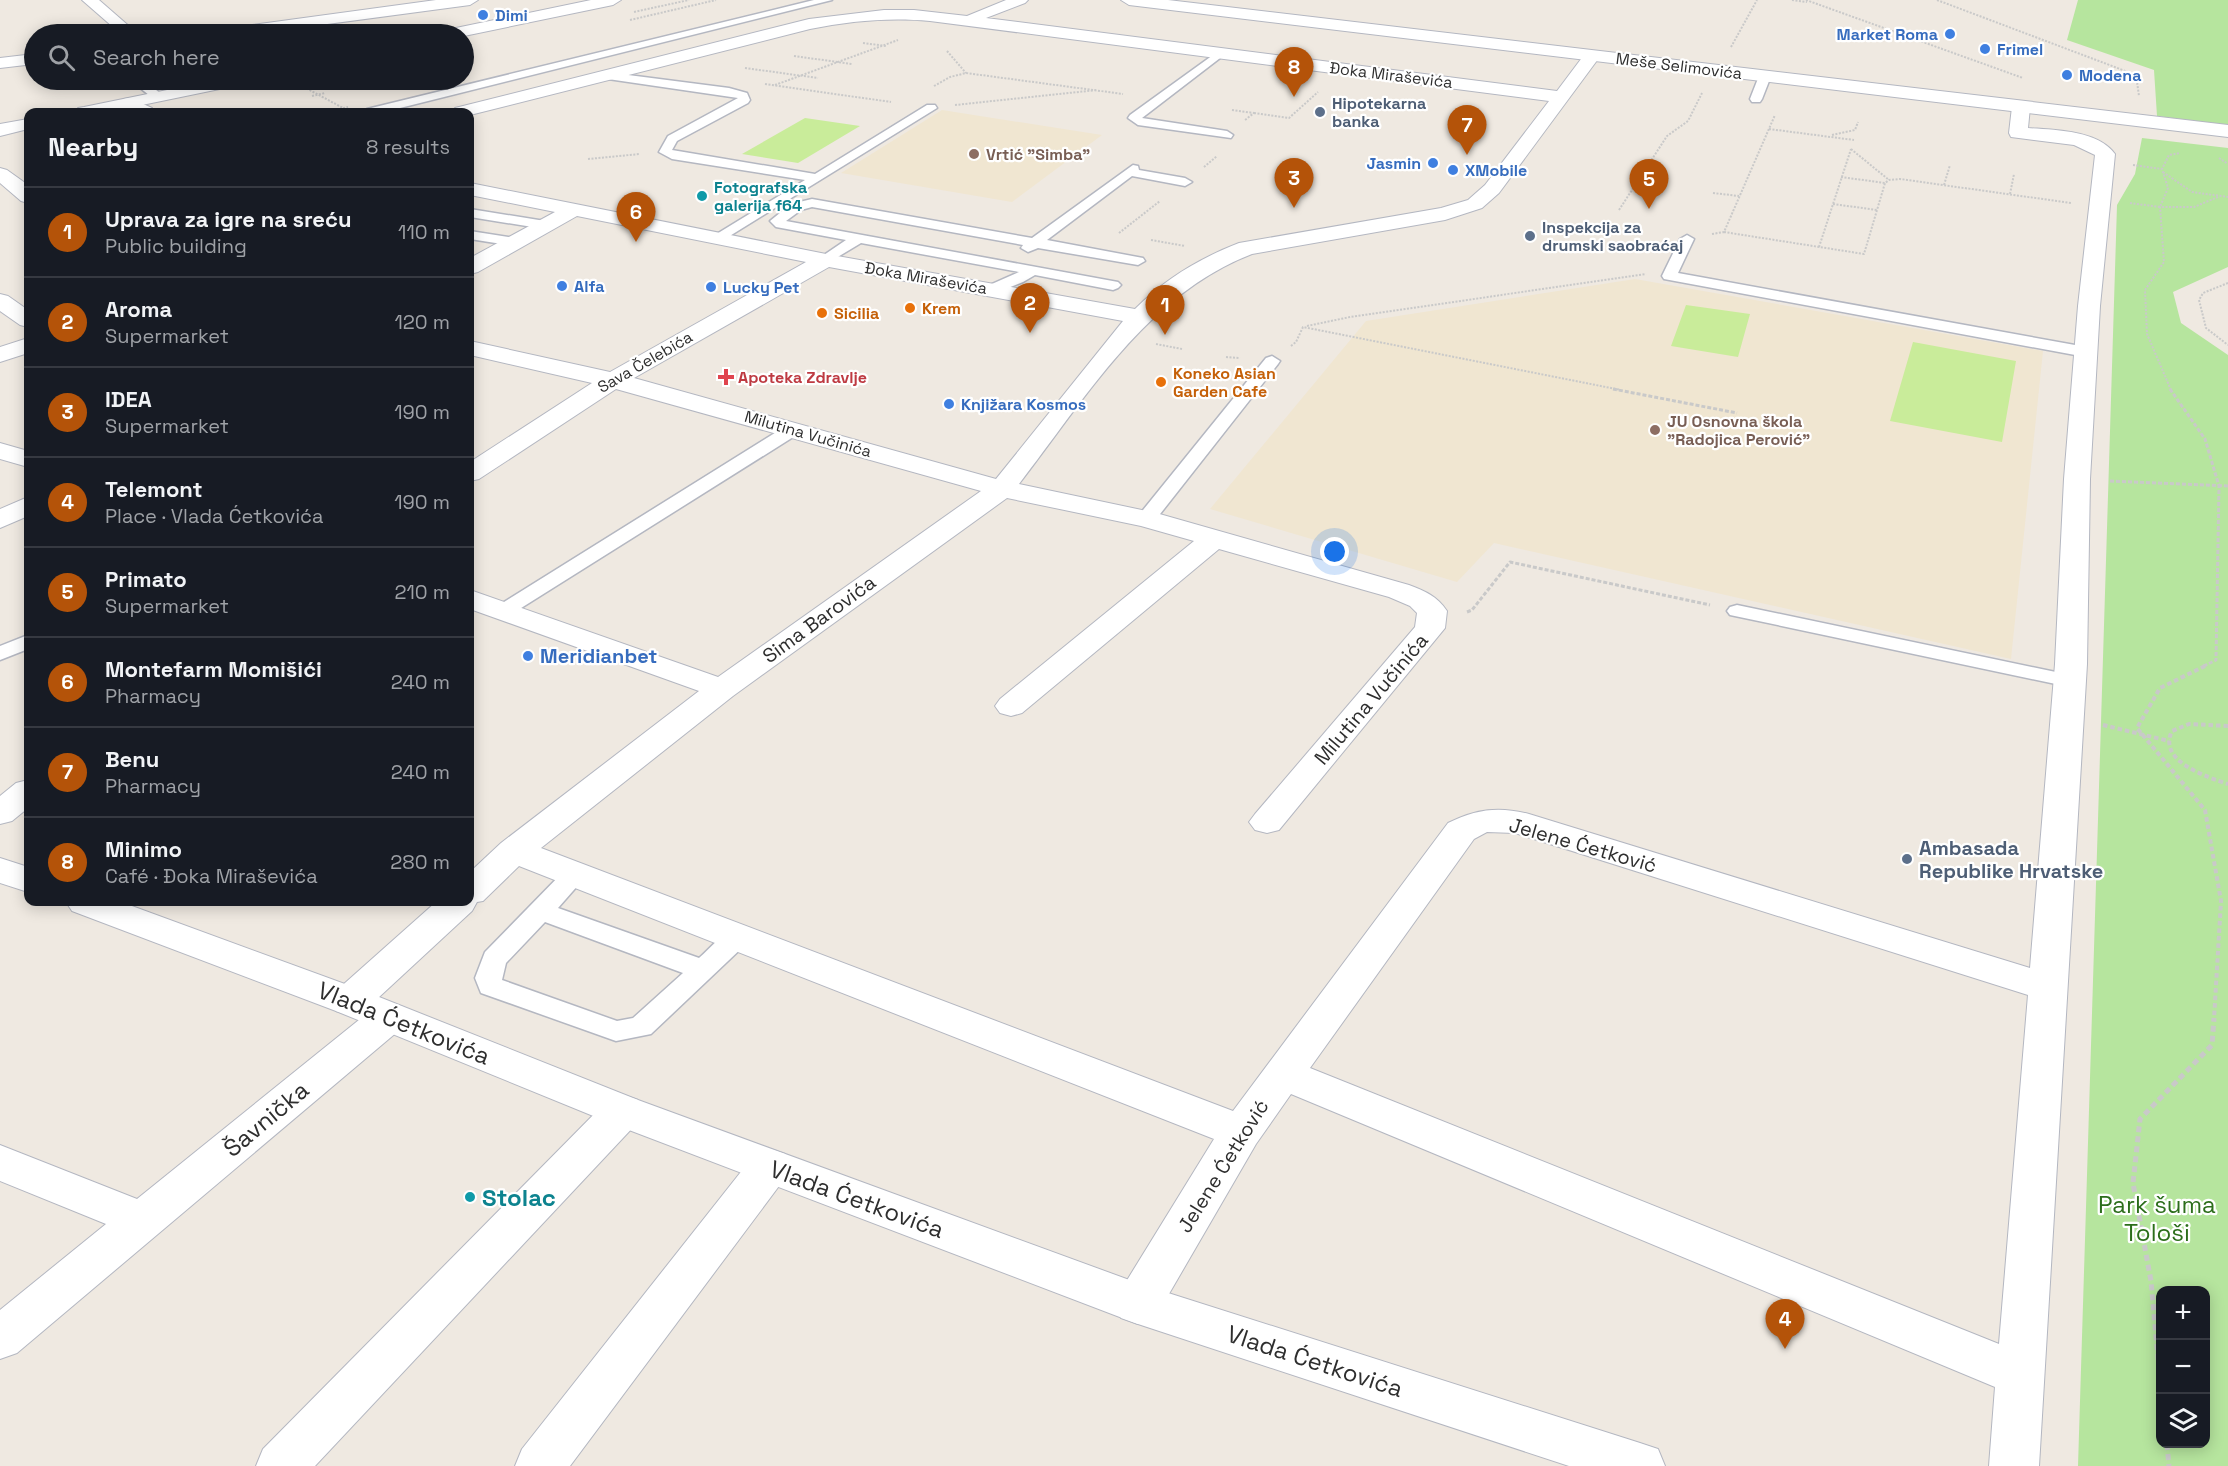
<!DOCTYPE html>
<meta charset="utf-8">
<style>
body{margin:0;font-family:"Space Grotesk",sans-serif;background:#20242c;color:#f1f3f6}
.controls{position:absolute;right:18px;bottom:18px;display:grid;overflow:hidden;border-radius:12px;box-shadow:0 3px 15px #0003}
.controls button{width:54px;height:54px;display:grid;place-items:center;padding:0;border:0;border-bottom:2px solid #363941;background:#171b24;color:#f1f3f6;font:30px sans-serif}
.you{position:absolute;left:1335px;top:552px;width:21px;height:21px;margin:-15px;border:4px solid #fff;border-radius:50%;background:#1a73e8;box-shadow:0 0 0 9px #1a73e833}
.badge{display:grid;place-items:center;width:39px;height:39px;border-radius:50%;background:#b45309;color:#fff;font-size:20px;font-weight:700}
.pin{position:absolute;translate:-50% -50px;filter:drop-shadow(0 2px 3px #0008)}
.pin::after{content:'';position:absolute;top:32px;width:21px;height:18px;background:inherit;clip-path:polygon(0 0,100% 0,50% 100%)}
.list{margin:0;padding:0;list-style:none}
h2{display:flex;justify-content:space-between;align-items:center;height:78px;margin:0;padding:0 24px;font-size:26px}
h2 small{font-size:20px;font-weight:400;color:#9ea1a6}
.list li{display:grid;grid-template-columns:39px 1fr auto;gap:18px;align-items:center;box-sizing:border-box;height:90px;padding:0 24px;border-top:2px solid #363941}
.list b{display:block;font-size:22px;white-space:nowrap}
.list p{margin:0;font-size:20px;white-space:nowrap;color:#9ea1a6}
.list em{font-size:20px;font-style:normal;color:#9ea1a6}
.icon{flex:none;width:33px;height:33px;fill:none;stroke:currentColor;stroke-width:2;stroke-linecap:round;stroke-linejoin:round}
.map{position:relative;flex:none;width:2228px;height:1466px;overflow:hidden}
.search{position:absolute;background:#171b24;box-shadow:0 3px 15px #0003;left:24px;top:24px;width:450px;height:66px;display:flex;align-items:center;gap:15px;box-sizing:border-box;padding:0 21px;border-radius:33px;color:#9ea1a6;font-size:22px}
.panel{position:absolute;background:#171b24;box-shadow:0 3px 15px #0003;left:24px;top:108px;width:450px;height:798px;border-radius:12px}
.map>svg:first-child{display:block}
.education{fill:#f0e6d1}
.green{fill:#b6e59e;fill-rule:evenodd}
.pitch{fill:#c9ec9a}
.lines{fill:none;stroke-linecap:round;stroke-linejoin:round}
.service-casing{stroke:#b4b7c1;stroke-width:3}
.minor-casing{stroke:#b4b7c1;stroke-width:2}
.tertiary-casing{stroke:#b4b7c1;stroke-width:2}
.path-far3{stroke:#c9c9c9;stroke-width:2;stroke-dasharray:2 1.5;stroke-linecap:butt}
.path-far2{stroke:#c9c9c9;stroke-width:3;stroke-dasharray:4 2;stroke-linecap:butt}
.path-far1{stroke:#c9c9c9;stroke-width:4;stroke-dasharray:4.5 3;stroke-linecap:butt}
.path{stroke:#c9c9c9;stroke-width:5;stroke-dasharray:6 4;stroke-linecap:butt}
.service{fill:#fff;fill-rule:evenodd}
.minor{fill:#fff;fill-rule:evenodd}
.tertiary{fill:#fff;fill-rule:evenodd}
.shop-dot{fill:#3f7fe0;stroke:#fff;stroke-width:2}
.service-dot{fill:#5c6f8a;stroke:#fff;stroke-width:2}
.education-dot{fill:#8d6e63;stroke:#fff;stroke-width:2}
.culture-dot{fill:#0f9aa8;stroke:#fff;stroke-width:2}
.food-dot{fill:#e8710a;stroke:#fff;stroke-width:2}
.health-dot{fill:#e0444e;stroke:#fff;stroke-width:2}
.labels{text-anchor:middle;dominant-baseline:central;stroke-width:4.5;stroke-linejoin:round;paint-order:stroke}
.far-shop-label{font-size:16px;font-weight:bold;fill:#366cbe;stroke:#fff;text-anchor:start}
.far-street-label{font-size:16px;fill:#2e2e2e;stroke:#fff}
.far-service-label{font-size:16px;font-weight:bold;fill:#4e5e75;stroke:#fff;text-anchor:start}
.far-education-label{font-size:16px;font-weight:bold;fill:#785e54;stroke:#fff;text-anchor:start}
.far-culture-label{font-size:16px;font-weight:bold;fill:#0d838f;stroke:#fff;text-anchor:start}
.far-food-label{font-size:16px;font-weight:bold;fill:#c56008;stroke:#fff;text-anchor:start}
.far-health-label{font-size:16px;font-weight:bold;fill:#be3a42;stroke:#fff;text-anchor:start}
.street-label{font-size:20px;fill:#2e2e2e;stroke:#fff}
.shop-label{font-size:20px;font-weight:bold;fill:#366cbe;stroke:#fff;text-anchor:start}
.service-label{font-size:20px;font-weight:bold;fill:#4e5e75;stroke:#fff;text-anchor:start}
.near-street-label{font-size:24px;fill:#2e2e2e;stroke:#fff}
.near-culture-label{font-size:24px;font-weight:bold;fill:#0d838f;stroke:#fff;text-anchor:start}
.near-park-label{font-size:24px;fill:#2c6e1b;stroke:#fff}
</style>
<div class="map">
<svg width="2228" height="1466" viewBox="0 0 2228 1466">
<rect width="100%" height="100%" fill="#efe9e1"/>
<path class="education" d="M942,110L1102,135L1012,202L841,173Z
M1635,279L2043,351L2011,659L1494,543L1457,582L1210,509L1366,321Z"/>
<path class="green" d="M2078,0H2228V125L2157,116L2154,70L2067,40Z
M2142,138L2228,148V267L2173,292L2181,323L2228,355V1466H2078L2117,205L2135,174ZM2160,1290H2206V1444H2160Z"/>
<path class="pitch" d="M805,118L860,126L798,163L742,154Z
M1686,305L1750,314L1738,357L1671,346Z
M1913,342L2016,361L2002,442L1890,421Z"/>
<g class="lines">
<defs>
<path id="service" d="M814,0H832L384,112H365L367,109Z
M1220,50L1224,51V55L1142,118L1227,131L1233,135L1231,138L1138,125L1128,118L1130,115Z
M605,72L729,88L747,93L750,100L748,103L677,141L672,150L815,174L927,105H935L937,108L720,242L713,238L715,235L805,180L672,159L659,152L668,136L738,98L601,78L599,76Z
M1765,72L1771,76L1762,99L1760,102H1752L1750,99L1759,76Z
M130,80H143L164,96L162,99H154Z
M1133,165L1138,166L1139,170L1185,178L1192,182L1185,186L1132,176L1047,240L1143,258L1145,261L1138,265L1038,248L1028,252L1021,248L1023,245L812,207L801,210L786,221L1118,282L1121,285L1118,288L1113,290L1035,275L1023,282L990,295L982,290L985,287L1019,272L861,243L826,264L821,263L819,260L821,257L846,240L776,227L770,221L791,204L812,199L1032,238Z
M470,209L545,221L552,225L545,229L470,217Z
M470,231L514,238L521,242L514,246L470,239Z
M1687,235L1694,239L1678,273L2086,347L2094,352L2086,357L1664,279L1662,276L1680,239Z
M1272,356L1280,361L1278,364L1153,523H1139L1137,519L1139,515L1266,358Z
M792,425L798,426L801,430L798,434L510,615L503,617L496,615L493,611L496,607L786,426Z
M1737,605L2070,675L2078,676L2081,681L2078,686L2070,687L1730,615L1727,611L1730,607Z
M28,635V649L0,660V646Z
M575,867L584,869L587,875L558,908L699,958C713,946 726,926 746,932L750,938L746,944L651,1034L616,1041L481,993L475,978L485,952L566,869ZM545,922L683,973L633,1018L617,1021L502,980L506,963Z"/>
<path id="minor" d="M82,0H99L138,34H121Z
M436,0H478L470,5L253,34H214L222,29Z
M1006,0H1028L1025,3L986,18L1557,91L1587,51H1599L1601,55L1499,193L1482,208L1445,220L1252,254C1147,294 1085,399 1019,484L1156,513L1409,585C1425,591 1437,596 1447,611L1445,628L1279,830L1267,833L1255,830L1249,822L1255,814L1415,627L1417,613L1410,606L1389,597L1219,549L1022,713L1011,716L1000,713L995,706L1000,699L1194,541L1141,526L1007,498L733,696L541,848L1233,1111L1448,823C1476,809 1499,806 1529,814L2030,968L2055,664L2064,479L2078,306L2095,155L2074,145L2011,137L2009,133L2012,107L2015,103H2027L2030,107L2028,128C2054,130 2098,130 2115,154L2100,306L2090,479L2087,664L2039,1466H1989L1995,1387L1291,1094L1256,1144L1155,1318L1138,1324L1121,1318L1115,1304L1121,1290L1214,1139L519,866L483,901L477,902L472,911L364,1011L350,1015L336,1011L330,1001L336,991L436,902H470V872L501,843L699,691L470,609V590L718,677L981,491L616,389L479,479L470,481V462L592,383L470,355V341L610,372L806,262L577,216L478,272L470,274V258L555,212L470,195V183L826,254L1135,309C1165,279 1200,258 1239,243L1441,208L1468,200L1485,185L1549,101L930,21C889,17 850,21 810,29L470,115V112H452L455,108L809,19L884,10H914L967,16ZM829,267L1123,321L996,479L634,378ZM1487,832L1515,833L2028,995L1999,1344L1310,1068L1474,839Z
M34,54V64L0,68V58Z
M130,98L152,108L155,112C142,113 130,114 121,103L124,99Z
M0,168L7,170L28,185V203L21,201L0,183Z
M0,294L8,296L28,310V327L20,325L0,311Z
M28,338V353L0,362V347Z
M0,443L28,451V467L0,459Z
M28,497V516L0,528V509Z
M28,780V808L12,821L0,824V796L16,783Z
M389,1003L403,1007L409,1017L403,1027L17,1353L0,1359V1310L106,1224L0,1181V1145L137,1199L375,1007Z
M623,1095L638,1100L644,1111L638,1122L315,1466H256L263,1449L608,1100Z
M770,1149L785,1154L792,1166L785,1178L570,1466H515L522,1449L755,1154Z"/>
<path id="tertiary" d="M591,0H621L613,5L464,36L443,34L451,29Z
M1121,0H1168L2228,125V137L1129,5Z
M216,80H248L245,84L239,85L108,112H75L78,108L84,107Z
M28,119V129L0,136V124Z
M0,858L28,867V892L0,883Z
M66,902H121L364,991L638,1100L1143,1285L1640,1443L1658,1449L1665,1466H1569L1138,1324L608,1122L336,1011L72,911Z"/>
</defs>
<use href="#service" class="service-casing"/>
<use href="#minor" class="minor-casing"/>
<use href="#tertiary" class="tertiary-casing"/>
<path class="path-far3" d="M1792,0L1807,2
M1806,0L2023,78
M1937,0L2136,75L2139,96
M634,12L689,0
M630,20L716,0
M863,43L886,46
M1731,47L1757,0
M947,51L966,73
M794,56L852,64
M745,68L818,78
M291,80L343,108
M765,84L891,102
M775,85L898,40
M934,86L950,77L966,73L1123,94
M295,89L314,84
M312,96L325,93
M955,105L1097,90
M1232,110L1254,113L1245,120
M326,112L348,107
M1254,113L1289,118L1318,92
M1769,129L1854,140
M1832,135L1855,130L1858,122
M1851,149L1889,180
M2219,158L2228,164
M588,159L640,154
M2133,165L2162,169
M1204,167L1217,156
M2163,172L2192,192L2228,197
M1841,177L1885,183L1889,180L1900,179L2071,203
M1638,182L1655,184
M1944,185L1950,165
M1713,193L1739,196
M2010,194L2014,174
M2130,203L2160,207L2168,188L2162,169L2169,155L2180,153
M1833,204L1877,210
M1619,210L1667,136L1688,121L1702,93
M1724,232L1864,254L1885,183
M1119,233L1160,201
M1712,234L1724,232L1775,115
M1151,240L1185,246
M1819,247L1851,149
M2228,283L2203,293L2199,300L2206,328L2228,345
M1307,326L1350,317L1646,274
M1156,344L1182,349
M1291,346L1296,342L1303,327L1621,390
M1226,357L1240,358
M2171,390L2147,334L2145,290L2164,262L2160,207H2194L2218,197"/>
<path class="path-far2" d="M1613,389L1737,413
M2170,389L2205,439L2219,486L2216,660L2202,667
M2110,481L2228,486
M1467,612L1472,610L1510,562L1710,605"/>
<path class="path-far1" d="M2205,666L2160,688L2137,728L2205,810L2221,901L2214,1019
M2103,725L2169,741
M2228,726L2189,724L2172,731C2157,761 2207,777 2228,784"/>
<path class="path" d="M2160,1380L2151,1281L2133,1183L2140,1119L2212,1045L2214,1018
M2167,1444L2169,1466"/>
<use href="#service" class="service"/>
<use href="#minor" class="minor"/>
<use href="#tertiary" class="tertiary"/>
</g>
<g class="shop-dot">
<circle cx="483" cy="15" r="6"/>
<circle cx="1950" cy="34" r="6"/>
<circle cx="1985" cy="49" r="6"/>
<circle cx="2067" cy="75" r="6"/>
<circle cx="1433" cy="163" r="6"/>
<circle cx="1453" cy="170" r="6"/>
<circle cx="562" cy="286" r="6"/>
<circle cx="711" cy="287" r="6"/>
<circle cx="949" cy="404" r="6"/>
<circle cx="528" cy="656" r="6"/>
</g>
<g class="service-dot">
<circle cx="1320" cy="112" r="6"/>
<circle cx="1530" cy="236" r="6"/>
<circle cx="1907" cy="859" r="6"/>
</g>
<g class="education-dot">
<circle cx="974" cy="154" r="6"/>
<circle cx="1655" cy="430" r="6"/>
</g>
<g class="culture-dot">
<circle cx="702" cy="196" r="6"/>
<circle cx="470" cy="1197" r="6"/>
</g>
<g class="food-dot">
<circle cx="910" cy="308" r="6"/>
<circle cx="822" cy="313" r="6"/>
<circle cx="1161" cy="382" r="6"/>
</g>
<path class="health-dot" d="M723 368h6v6h6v6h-6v6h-6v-6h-6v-6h6z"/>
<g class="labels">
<g class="far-shop-label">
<text x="495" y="15">Dimi</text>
<text x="1938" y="34" text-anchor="end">Market Roma</text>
<text x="1997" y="49">Frimel</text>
<text x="2079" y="75">Modena</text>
<text x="1421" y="163" text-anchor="end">Jasmin</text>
<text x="1465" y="170">XMobile</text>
<text x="574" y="286">Alfa</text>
<text x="723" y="287">Lucky Pet</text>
<text x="961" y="404">Knjižara Kosmos</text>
</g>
<g class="far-street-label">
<text transform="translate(1679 66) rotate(7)">Meše Selimovića</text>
<text transform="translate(1391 75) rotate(7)">Đoka Miraševića</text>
<text transform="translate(926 278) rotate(10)">Đoka Miraševića</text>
<text transform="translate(645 362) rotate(-30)">Sava Čelebića</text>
<text transform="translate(808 434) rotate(16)">Milutina Vučinića</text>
</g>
<g class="far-service-label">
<text x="1332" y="103">Hipotekarna<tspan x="1332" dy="18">banka</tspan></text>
<text x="1542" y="227">Inspekcija za<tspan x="1542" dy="18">drumski saobraćaj</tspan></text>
</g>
<g class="far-education-label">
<text x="986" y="154">Vrtić "Simba"</text>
<text x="1667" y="421">JU Osnovna škola<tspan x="1667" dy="18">"Radojica Perović"</tspan></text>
</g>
<g class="far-culture-label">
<text x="714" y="187">Fotografska<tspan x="714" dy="18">galerija f64</tspan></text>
</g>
<g class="far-food-label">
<text x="922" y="308">Krem</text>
<text x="834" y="313">Sicilia</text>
<text x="1173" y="373">Koneko Asian<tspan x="1173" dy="18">Garden Cafe</tspan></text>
</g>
<g class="far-health-label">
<text x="738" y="377">Apoteka Zdravlje</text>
</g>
<g class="street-label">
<text transform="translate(819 619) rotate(-36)">Sima Barovića</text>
<text transform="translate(1371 699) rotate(-50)">Milutina Vučinića</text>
<text transform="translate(1583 845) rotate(16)">Jelene Ćetković</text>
<text transform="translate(1223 1166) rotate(-58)">Jelene Ćetković</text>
</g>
<g class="shop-label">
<text x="540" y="656">Meridianbet</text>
</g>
<g class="service-label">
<text x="1919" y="848">Ambasada<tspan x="1919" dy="23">Republike Hrvatske</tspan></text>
</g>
<g class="near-street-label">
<text transform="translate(404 1023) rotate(22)">Vlada Ćetkovića</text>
<text transform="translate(266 1119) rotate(-40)">Šavnička</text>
<text transform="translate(857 1199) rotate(20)">Vlada Ćetkovića</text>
<text transform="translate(1315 1361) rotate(18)">Vlada Ćetkovića</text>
</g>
<g class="near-culture-label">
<text x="482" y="1197">Stolac</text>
</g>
<g class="near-park-label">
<text x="2157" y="1204">Park šuma<tspan x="2157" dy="28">Tološi</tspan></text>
</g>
</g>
</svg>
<div class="controls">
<button>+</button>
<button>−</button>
<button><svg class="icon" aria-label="layers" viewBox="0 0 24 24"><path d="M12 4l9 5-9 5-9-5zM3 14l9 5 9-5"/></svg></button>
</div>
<div class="you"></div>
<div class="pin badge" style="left:1165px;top:335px">1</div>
<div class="pin badge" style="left:1030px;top:333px">2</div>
<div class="pin badge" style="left:1294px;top:208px">3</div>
<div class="pin badge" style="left:1785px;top:1349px">4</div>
<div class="pin badge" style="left:1649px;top:209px">5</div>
<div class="pin badge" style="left:636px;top:242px">6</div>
<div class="pin badge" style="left:1467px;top:155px">7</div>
<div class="pin badge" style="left:1294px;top:97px">8</div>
<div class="search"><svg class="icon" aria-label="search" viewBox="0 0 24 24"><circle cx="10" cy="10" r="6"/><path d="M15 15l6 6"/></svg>Search here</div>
<section class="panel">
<h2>Nearby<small>8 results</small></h2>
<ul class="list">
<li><span class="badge">1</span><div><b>Uprava za igre na sreću</b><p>Public building</p></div><em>110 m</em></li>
<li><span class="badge">2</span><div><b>Aroma</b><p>Supermarket</p></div><em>120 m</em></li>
<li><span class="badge">3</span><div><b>IDEA</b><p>Supermarket</p></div><em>190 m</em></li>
<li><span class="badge">4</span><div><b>Telemont</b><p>Place · Vlada Ćetkovića</p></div><em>190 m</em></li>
<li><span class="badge">5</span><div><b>Primato</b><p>Supermarket</p></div><em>210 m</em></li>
<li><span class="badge">6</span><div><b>Montefarm Momišići</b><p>Pharmacy</p></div><em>240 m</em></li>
<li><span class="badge">7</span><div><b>Benu</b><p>Pharmacy</p></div><em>240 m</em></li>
<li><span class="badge">8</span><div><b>Minimo</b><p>Café · Đoka Miraševića</p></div><em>280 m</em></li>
</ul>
</section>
</div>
